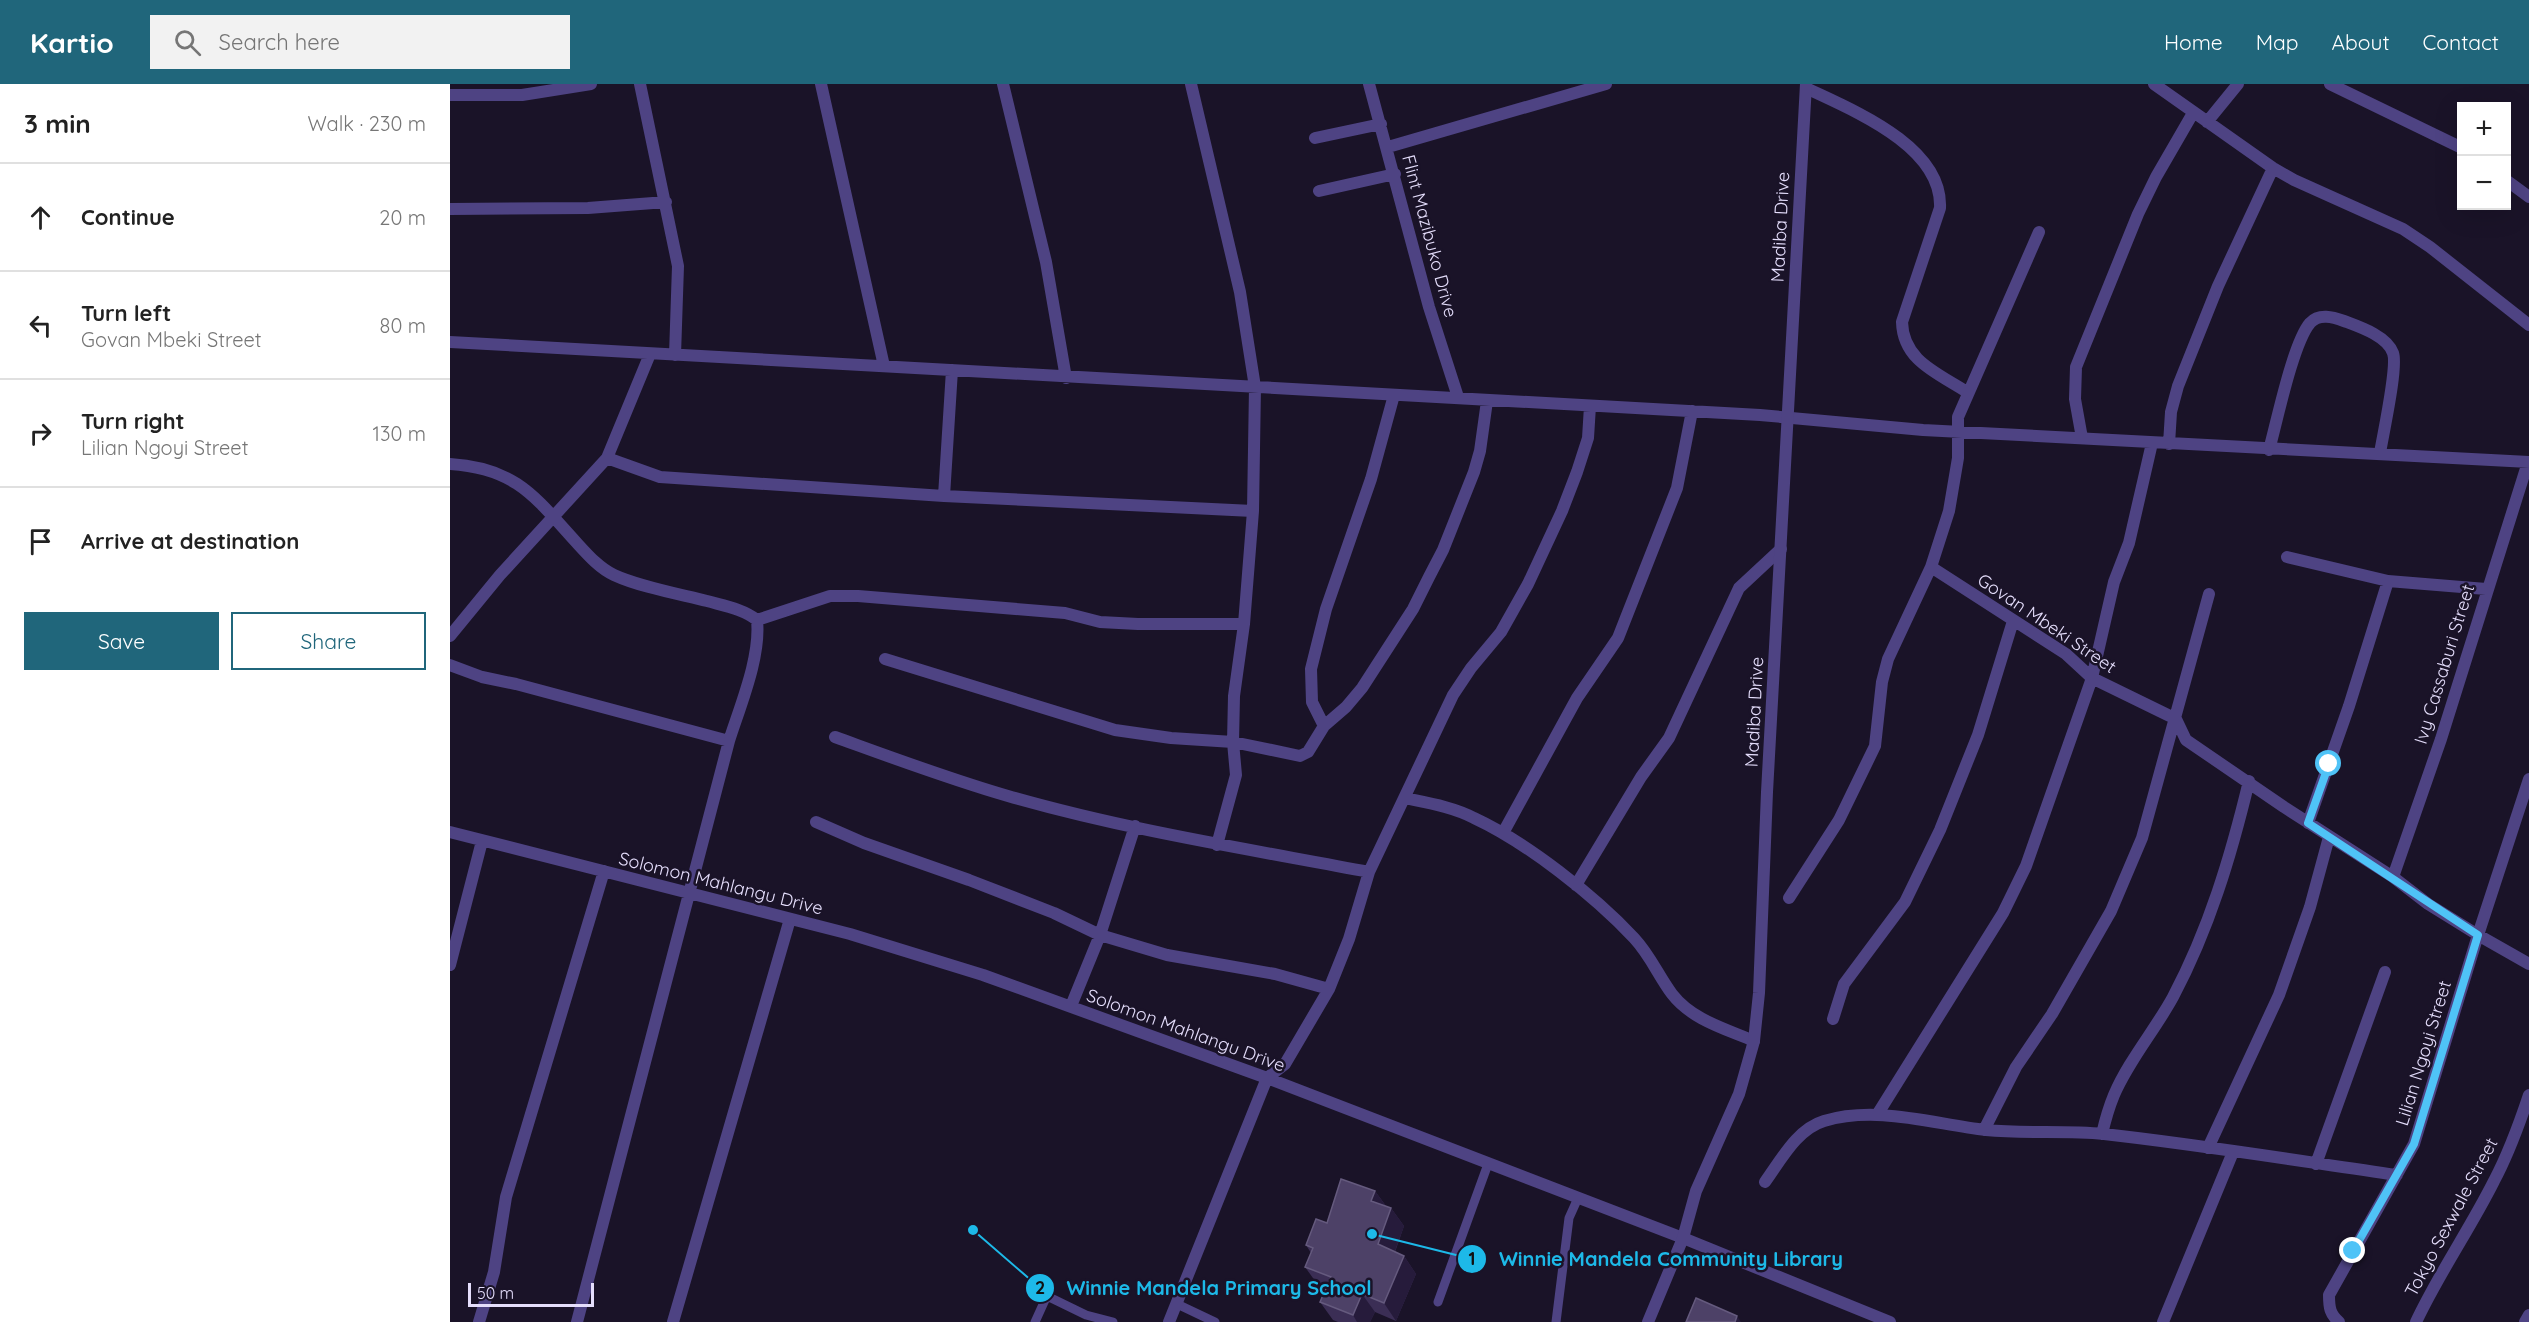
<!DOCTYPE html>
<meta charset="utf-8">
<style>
body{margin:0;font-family:Quicksand,sans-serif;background:#f2f2f2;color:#222}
.controls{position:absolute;right:18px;top:18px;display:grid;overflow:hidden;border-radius:0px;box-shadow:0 6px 24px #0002}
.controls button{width:54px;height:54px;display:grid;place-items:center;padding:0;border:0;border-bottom:2px solid #e0e0e0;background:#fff;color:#222;font:30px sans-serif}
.scale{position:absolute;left:18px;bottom:15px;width:126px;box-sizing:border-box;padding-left:6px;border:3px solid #e5defc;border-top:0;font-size:16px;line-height:21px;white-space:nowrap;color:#e5defc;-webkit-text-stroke:4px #1a1328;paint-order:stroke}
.stop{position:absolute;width:18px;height:18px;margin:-14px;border:4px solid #4fc3f7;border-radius:50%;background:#fff}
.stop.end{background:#4fc3f7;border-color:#fff;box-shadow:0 2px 6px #0008}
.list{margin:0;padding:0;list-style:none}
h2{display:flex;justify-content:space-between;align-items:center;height:78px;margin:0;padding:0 24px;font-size:26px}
h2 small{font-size:20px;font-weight:400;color:#767676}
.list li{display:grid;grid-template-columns:39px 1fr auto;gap:18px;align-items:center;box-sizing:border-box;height:108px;padding:0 24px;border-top:2px solid #e0e0e0}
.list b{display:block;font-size:22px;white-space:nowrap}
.list p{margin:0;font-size:20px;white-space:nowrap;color:#767676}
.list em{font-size:20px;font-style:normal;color:#767676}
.actions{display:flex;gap:12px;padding:18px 24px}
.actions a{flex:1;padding:14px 0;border:2px solid #20667b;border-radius:0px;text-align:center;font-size:21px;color:#20667b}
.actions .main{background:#20667b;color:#fff}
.icon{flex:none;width:33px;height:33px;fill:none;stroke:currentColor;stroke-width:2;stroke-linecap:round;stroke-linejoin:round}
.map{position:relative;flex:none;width:2079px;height:1238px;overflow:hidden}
header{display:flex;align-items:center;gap:36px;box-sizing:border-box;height:84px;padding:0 30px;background:#20667b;color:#fff}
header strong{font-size:28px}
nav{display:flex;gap:33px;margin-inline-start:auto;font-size:21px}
.search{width:420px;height:54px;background:#f2f2f2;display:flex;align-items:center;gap:15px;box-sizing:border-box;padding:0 21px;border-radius:0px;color:#767676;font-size:22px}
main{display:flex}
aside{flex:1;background:#fff}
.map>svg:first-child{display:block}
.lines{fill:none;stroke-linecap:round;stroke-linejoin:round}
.service{stroke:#4e4383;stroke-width:9}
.minor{stroke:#4e4383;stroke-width:12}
.tertiary{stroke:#4e4383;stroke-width:12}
.wall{fill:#3b2e55}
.shaded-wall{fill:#261b3b}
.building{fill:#4d4167;stroke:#655a7e;stroke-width:1.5}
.route{stroke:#4fc3f7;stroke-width:8}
.labels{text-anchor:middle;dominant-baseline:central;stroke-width:5;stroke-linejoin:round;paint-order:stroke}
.street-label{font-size:18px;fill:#e5defc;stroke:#1a1328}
.leader{fill:none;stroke:#1db9e8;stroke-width:2}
.callout-dot{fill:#1db9e8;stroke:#1a1328;stroke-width:2}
.mark-label{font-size:18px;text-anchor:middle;font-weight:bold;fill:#111}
.callout-label{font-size:20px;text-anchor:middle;font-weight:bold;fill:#1db9e8;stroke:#1a1328;stroke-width:5;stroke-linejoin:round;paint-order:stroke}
</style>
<header>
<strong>Kartio</strong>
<div class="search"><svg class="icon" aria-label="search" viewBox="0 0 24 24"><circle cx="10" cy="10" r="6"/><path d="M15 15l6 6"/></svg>Search here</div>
<nav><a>Home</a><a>Map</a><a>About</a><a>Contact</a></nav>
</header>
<main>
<aside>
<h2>3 min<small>Walk · 230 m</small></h2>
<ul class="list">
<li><svg class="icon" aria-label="ahead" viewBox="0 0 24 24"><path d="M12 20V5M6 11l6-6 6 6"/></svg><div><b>Continue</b></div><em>20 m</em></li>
<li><svg class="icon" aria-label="left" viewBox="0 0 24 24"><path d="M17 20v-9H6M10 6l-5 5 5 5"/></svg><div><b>Turn left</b><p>Govan Mbeki Street</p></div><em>80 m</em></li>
<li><svg class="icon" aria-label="right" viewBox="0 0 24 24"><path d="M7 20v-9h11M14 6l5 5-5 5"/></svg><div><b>Turn right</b><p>Lilian Ngoyi Street</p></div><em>130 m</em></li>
<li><svg class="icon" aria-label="arrive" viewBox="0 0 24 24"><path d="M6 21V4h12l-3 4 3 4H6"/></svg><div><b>Arrive at destination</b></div></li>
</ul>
<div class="actions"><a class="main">Save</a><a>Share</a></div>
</aside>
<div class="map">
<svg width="2079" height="1238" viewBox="0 0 2079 1238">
<rect width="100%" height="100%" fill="#1a1328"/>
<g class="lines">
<path class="service" d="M988,1218L1038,1080
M727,1220L765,1238
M585,1238L595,1216L599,1213L636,1231L663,1238
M1106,1238L1119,1134L1128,1114"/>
<path class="minor" d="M190,0L228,182L225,271
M371,0L434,282
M553,0L596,178L616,294
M741,0L790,208L805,303L803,427L794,540L784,612L783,658L786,691L767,761
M919,0L979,223L1008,313
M1704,0L1823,84L1844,96L1953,145L1980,163L2079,241
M1880,0L2012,64
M1356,4C1402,26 1493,62 1490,124L1452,238C1453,277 1488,289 1517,308
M0,11H72L141,0
M1757,38L1788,0
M865,54L931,40
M938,63L1156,0
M2056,96L2079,113
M869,107L945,90
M0,125L138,124L216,118
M0,258L1310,331L1473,346L2079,378
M1632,354L1625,315L1626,283L1688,130L1706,93L1743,29
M1719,360L1721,328L1728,302L1768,202L1823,84
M1819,366C1827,337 1843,259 1860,239C1869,229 1883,233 1894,237C1910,243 1937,252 1943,269C1948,283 1933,350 1930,369
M157,374L210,393L494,412L803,427
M0,380C66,384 85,413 126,458C137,470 149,484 164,491C190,503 229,510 257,517C275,522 293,525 307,536C311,573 290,622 279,657L127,1238
M494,412L502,286
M1837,473L1938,497L2036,505
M1481,483L1616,570L1642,594L1726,635L1736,656L1834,723L1943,793L1978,820L2028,851L2079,880
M307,536L380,512H408L615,529L650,538L688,540H794
M0,552L50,491L157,374L200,270
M435,575L665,646L721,654L783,658L850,672L858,668L874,642L896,623L912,604L963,525L979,493L993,466L1024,388L1030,367L1037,317
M0,581L32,593L66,600L279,657
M874,642L862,618L861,585L876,525L921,395L944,311
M385,653C443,674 499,695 558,712C676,746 798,765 919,788
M954,714C978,719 1003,723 1024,734C1076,758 1145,812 1184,854C1200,871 1208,891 1222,910C1242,936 1276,945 1304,957
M366,738L414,759L519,796L604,829L650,851L717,871L825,890L879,905
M1858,739L1899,622L1938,497
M0,748L400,850L533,891L817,994L1233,1154
M1053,749L1127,614L1168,554L1227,404L1242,327
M1943,793L1991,655L2078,378
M1126,801L1191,693L1219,654L1289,504L1331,465
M1339,814L1389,736L1425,662L1432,598L1438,575L1481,483L1499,427L1508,374V333L1589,148
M0,881L32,757
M621,922L650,851L685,742
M1383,935L1394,900L1455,818L1490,746L1528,651L1563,537
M1427,1031L1553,829L1576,782L1642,594L1664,498L1679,459L1702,359
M1534,1046L1566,983L1602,930L1661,827L1692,754L1759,510
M1652,1050C1655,1037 1659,1023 1664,1011C1679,976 1705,946 1723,913C1759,845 1781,772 1799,697
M1758,1064L1829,911L1860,823L1879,753
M1866,1080L1935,888
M1315,1098C1331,1076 1347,1045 1374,1037C1427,1021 1483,1040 1536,1046C1576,1050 1615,1046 1654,1050C1752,1061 1850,1077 1947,1091
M29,1238L44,1188L56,1113L154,787
M223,1238L340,835
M719,1238L817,994L835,980L879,905L899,855L919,788L1003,611L1021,584L1051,548L1078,500L1112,427L1127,388L1138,354L1140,322
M1713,1238L1783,1068
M1889,1238C1880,1230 1879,1224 1879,1211L1964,1060L2028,851L2079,695
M1966,1238C1989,1189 2020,1145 2044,1097C2059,1069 2069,1041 2079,1011
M2075,1238L2079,1231"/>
<path class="tertiary" d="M1233,1154L1440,1238
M1198,1238L1233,1154L1246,1107L1289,1010L1304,957L1309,909L1317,708L1356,0"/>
</g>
<path class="wall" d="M925,1107L936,1122L941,1124L954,1142L945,1168L954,1172L966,1190L946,1237L925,1228L920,1238H888L883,1236L870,1218L876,1204L868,1201L855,1183L861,1169L856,1161L877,1139Z"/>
<path class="shaded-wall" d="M925,1107L938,1125L921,1117Z
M941,1124L954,1142L941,1178L928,1160Z
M954,1172L966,1190L946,1237L934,1219Z
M912,1210L925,1228L920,1238H907L903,1231Z
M1287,1232L1291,1238H1285Z"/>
<path class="building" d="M891,1095L925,1107L921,1117L941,1124L928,1160L954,1172L934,1219L912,1210L903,1231L870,1218L881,1193L855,1183L863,1164L856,1161L866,1135L877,1139Z
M1246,1214L1287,1232L1285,1238H1236Z"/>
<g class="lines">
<path class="route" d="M1879,680L1858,739L2028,851L1964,1060L1903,1167"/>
</g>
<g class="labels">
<g class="street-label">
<text transform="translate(1330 143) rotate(-87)">Madiba Drive</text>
<text transform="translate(980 152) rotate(75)">Flint Mazibuko Drive</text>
<text transform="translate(1597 539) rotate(34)">Govan Mbeki Street</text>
<text transform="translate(1994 580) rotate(-73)">Ivy Cassaburi Street</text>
<text transform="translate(1304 628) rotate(-87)">Madiba Drive</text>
<text transform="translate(271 799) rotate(14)">Solomon Mahlangu Drive</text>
<text transform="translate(736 946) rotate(20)">Solomon Mahlangu Drive</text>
<text transform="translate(1973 969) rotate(-73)">Lilian Ngoyi Street</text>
<text transform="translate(2001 1133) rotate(-62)">Tokyo Sexwale Street</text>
</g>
</g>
<path class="leader" d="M922 1150L1022 1175M523 1146L590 1204"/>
<g class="callout-dot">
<circle cx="922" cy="1150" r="6"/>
<circle cx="523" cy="1146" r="6"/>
<circle cx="1022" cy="1175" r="15"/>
<circle cx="590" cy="1204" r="15"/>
</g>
<g class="mark-label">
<text x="1022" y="1181">1</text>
<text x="590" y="1210">2</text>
</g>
<g class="callout-label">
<text x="1221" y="1182">Winnie Mandela Community Library</text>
<text x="769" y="1211">Winnie Mandela Primary School</text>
</g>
</svg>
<div class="controls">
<button>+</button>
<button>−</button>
</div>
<div class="scale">50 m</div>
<div class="stop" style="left:1879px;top:680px"></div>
<div class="stop end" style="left:1903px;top:1167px"></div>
</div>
</main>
